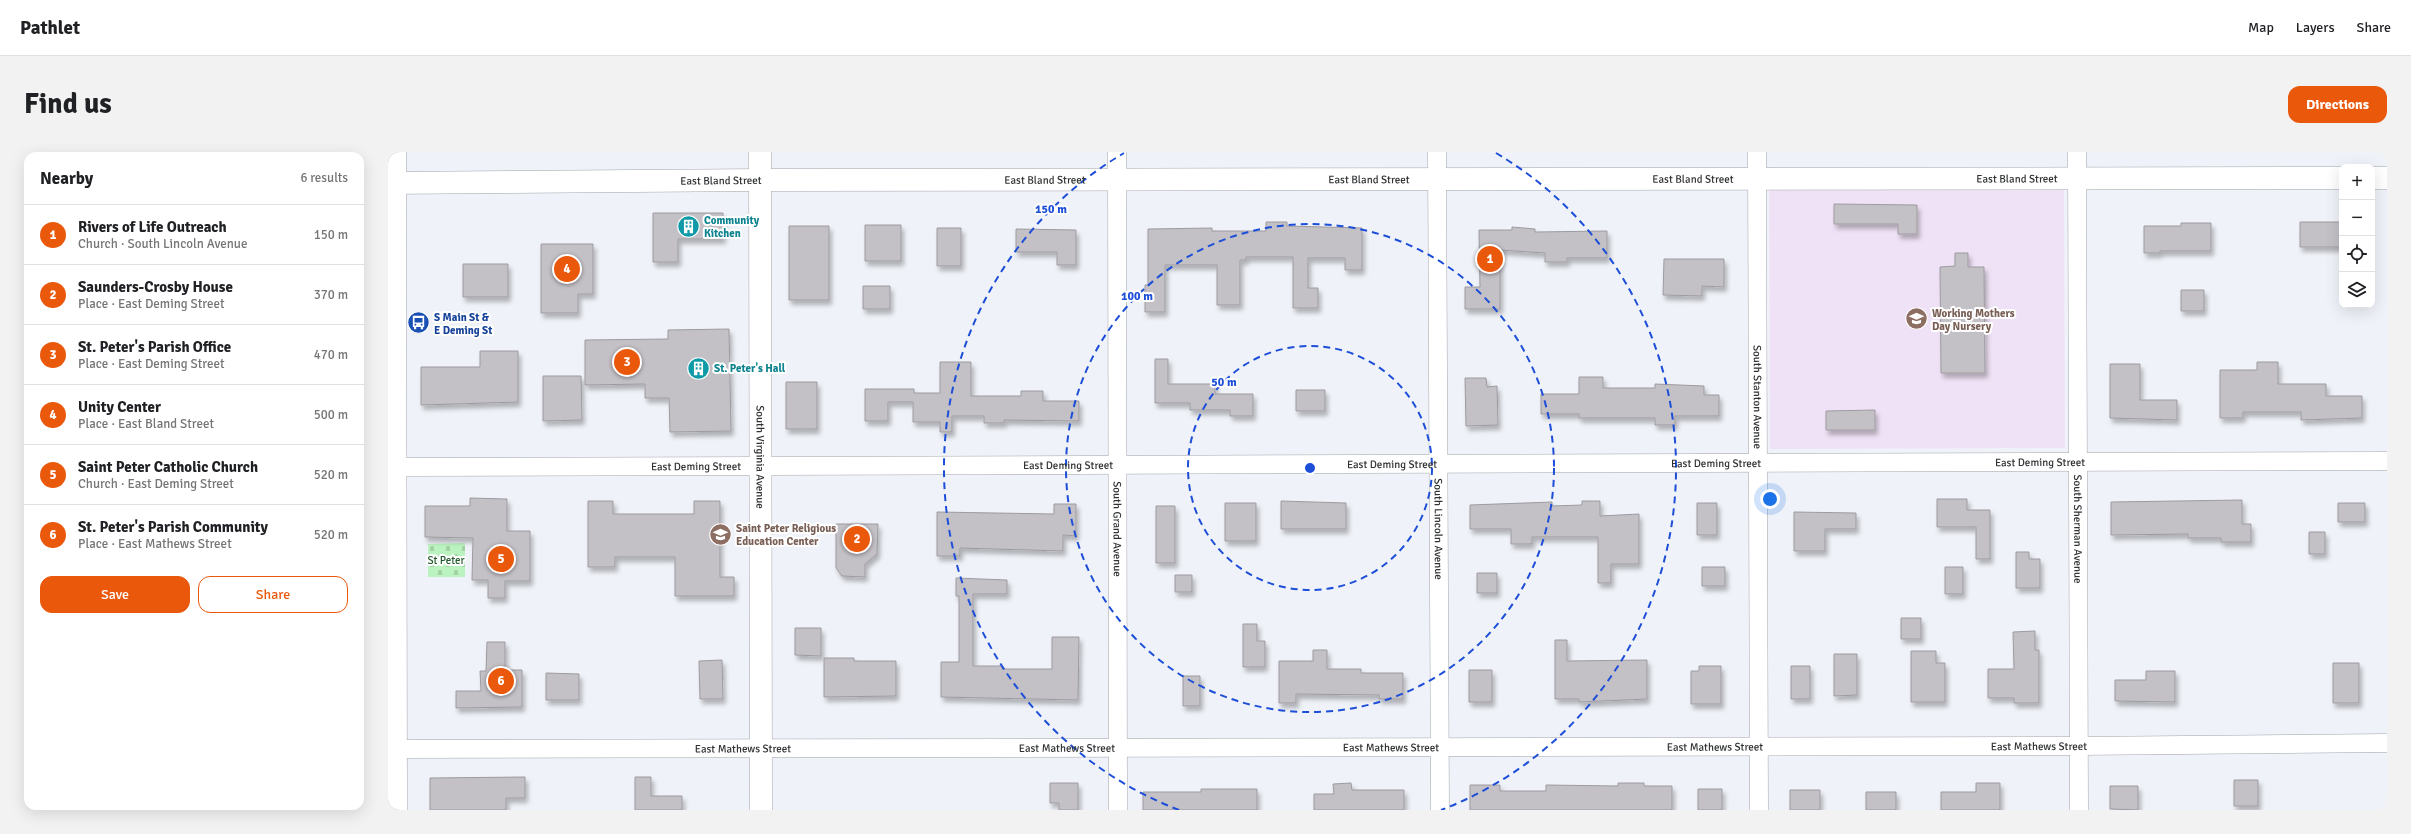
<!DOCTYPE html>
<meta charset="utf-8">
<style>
body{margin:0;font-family:Signika,sans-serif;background:#f2f2f2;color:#202124}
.controls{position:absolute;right:12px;top:12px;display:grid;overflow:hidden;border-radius:8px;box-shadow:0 4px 16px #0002}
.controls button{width:36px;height:36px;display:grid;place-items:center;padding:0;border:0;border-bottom:1px solid #e0e0e0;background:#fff;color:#202124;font:20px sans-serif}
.you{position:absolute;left:1382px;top:347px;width:14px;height:14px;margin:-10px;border:3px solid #fff;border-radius:50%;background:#1a73e8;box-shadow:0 0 0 6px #1a73e833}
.badge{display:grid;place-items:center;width:26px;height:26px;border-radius:50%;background:#ea580c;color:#fff;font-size:13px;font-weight:700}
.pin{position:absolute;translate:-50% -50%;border:2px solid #fff;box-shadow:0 1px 4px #0006}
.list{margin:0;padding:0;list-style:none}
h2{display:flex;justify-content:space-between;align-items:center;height:52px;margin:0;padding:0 16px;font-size:17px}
h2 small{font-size:13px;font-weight:400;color:#757577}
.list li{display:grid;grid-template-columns:26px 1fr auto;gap:12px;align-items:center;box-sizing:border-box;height:60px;padding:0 16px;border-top:1px solid #e0e0e0}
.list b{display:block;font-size:15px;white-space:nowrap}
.list p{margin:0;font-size:13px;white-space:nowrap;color:#757577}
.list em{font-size:13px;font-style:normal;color:#757577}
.actions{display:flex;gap:8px;padding:12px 16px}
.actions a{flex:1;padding:9px 0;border:1px solid #ea580c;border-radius:12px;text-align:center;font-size:14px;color:#ea580c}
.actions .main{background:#ea580c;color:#fff}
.icon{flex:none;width:22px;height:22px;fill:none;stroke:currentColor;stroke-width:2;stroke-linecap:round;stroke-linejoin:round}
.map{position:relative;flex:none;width:1999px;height:658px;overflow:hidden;border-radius:12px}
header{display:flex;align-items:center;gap:24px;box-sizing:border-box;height:56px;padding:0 20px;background:#fff;border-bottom:1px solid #e0e0e0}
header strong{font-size:19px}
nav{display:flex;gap:22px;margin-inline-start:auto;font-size:14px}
.intro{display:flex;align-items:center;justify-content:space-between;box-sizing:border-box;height:96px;padding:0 24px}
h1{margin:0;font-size:28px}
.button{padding:10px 18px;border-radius:12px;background:#ea580c;color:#fff;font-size:14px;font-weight:700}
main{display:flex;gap:24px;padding:0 24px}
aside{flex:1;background:#fff;border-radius:12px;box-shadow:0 4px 16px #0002}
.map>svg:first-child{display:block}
.education{fill:#f0e2f6}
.cemetery{fill:url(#cemetery-stones)}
.building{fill:#c3c0c6;stroke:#9d9ba0;filter:url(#shadow)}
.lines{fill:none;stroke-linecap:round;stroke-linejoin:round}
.street-casing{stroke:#a2a6ab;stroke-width:19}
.secondary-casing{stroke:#a2a6ab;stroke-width:23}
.primary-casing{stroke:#a2a6ab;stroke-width:23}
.street{stroke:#fff;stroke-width:18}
.secondary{stroke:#fff;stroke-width:22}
.primary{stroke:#fff;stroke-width:22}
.ring{fill:none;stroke:#1d4ed8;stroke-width:2;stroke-dasharray:7 5}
.labels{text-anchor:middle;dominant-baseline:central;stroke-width:4;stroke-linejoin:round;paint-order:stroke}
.street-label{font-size:11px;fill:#2f3133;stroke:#fff}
.culture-label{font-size:11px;font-weight:bold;fill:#0d838f;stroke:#fff;text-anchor:start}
.education-label{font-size:11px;font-weight:bold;fill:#785e54;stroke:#fff;text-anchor:start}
.transit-label{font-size:11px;font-weight:bold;fill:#164399;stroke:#fff;text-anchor:start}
.park-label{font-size:11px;fill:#20582a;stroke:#fff}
.centre{fill:#1d4ed8;stroke:#fff;stroke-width:2}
.ring-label{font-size:12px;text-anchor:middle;font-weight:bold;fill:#1d4ed8;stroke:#fff;stroke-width:4;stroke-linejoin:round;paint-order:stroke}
</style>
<header>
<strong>Pathlet</strong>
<nav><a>Map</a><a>Layers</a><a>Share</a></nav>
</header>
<div class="intro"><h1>Find us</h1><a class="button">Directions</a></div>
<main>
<aside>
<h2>Nearby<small>6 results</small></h2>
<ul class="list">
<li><span class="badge">1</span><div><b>Rivers of Life Outreach</b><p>Church · South Lincoln Avenue</p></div><em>150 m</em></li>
<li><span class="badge">2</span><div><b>Saunders-Crosby House</b><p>Place · East Deming Street</p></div><em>370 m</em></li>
<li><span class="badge">3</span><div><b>St. Peter's Parish Office</b><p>Place · East Deming Street</p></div><em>470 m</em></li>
<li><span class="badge">4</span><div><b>Unity Center</b><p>Place · East Bland Street</p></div><em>500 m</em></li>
<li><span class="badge">5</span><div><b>Saint Peter Catholic Church</b><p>Church · East Deming Street</p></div><em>520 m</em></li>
<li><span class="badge">6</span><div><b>St. Peter's Parish Community</b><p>Place · East Mathews Street</p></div><em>520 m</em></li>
</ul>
<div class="actions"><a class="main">Save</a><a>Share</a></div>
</aside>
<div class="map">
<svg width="1999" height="658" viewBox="0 0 1999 658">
<defs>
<pattern id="cemetery-stones" width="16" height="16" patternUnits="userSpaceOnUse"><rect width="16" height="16" fill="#bbf3c0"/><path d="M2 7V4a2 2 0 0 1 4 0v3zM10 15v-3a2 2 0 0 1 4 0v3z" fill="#a1d1a5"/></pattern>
<filter id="shadow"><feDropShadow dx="2.5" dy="4.5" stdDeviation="2" flood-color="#0004"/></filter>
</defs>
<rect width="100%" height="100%" fill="#eff2f8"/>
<path class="education" d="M1676,37L1677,296L1382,297L1381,38Z"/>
<path class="cemetery" d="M77,391V425H40V392Z"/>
<path class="building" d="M1446,52L1529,53V82H1510V72H1446Z
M265,61H335V87H290V110H265Z
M878,70H899V74L974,76V118H957V106H920V136H930V156H905V105H858V108H852V153H829V113H777V160H757V133H760V77L824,76V79H878Z
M1912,70H1954V95H1912Z
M1793,71H1823V99H1772V101H1756V74H1793Z
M477,73H513V109H477Z
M401,74H441V148H401Z
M1124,75L1147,77V80L1219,79V106H1179V110H1157V101L1112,98V157H1077V135H1092L1091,78H1124Z
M549,76H573V114H549Z
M628,77L688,78V113H669V100H628Z
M153,92H205V142H190V161H153Z
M1567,101H1580V115H1596L1597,221H1553L1552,115L1567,114Z
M1276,107H1336V135L1314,134V144L1275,143Z
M75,112H120V145H75Z
M475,134H502V157H475Z
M1793,138H1816V159H1793Z
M341,177L343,279L282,280L281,246H257V232L197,233V188L280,187V178Z
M92,199H130V250L33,253V215H92Z
M767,207H780V232H827V242H865V264H842V258H802V251H767Z
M552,210H583V244H633V239H655V249H691V269L616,268V271H596V264H564V280H552V270H525V250H500V269H477V237H526V241H552Z
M1869,210H1890V232H1938V244H1974V266L1913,268V260H1855V266H1832V218H1869Z
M1722,212H1752V248H1789V268L1722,266Z
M155,224H193L194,268L155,269Z
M1191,225H1215V236H1267V232L1316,234V243H1331V264H1287V273H1267V266H1191V262H1153V242H1191Z
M1077,226H1098L1099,235L1109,234L1110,273L1078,274Z
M398,230H429V277H398Z
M908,238H937V259H908Z
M1487,258V278H1438V259Z
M82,346L119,347V379H142V429H117V446H100V428H84L85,386L37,385V354H82Z
M1549,347H1579V358H1602V407H1588V375H1549Z
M1854,348V372H1863V390H1833V386H1800V382L1723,383V350Z
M200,349H225V362H306V349H332V425H346V444H287V405H227V415H200Z
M893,349L958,351V377H893Z
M1194,349H1212V364L1251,362V412H1223V431H1210V385H1144V392H1123V377H1082V353L1164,350V354L1194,353Z
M837,351H868V389H837Z
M1309,351H1329V383H1309Z
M1950,351H1977V370H1950Z
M666,352H688V384L675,383V399L572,396V404H549V360L666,362Z
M768,354H787V411H768Z
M1406,360L1468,361V377H1437V399H1406Z
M448,372H490L489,402L477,412V425L454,424L448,416Z
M1921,380H1937V402H1921Z
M1628,400H1641V407H1652V436H1628Z
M1314,415H1337V434H1314Z
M1557,415H1575V442H1557Z
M1089,421H1109V441H1089Z
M787,423H804V440H787Z
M568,426L619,428V442H585V514H614V517H664V485H691L690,548L553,545V510H571V444H568Z
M1513,466H1533V487H1513Z
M855,472H869V489H877V515H855Z
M407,476H433V504L407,503Z
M1647,479V498H1651V551H1626V546H1600V517H1626L1625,480Z
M1167,488H1179V509L1259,508V547L1191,550V547H1167Z
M99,490H117V518H134V555L68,556V539H93L92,519H98Z
M925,498H939V517H973V521H1015V547H991V543L908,542V551H891V509H925Z
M1523,499H1548V511H1557V550H1523Z
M1446,502H1469V543L1446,544Z
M436,506H466V509H508V544L436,545Z
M334,508L335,547H312L311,509Z
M1945,511H1971V551H1945Z
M1311,514H1333V552H1303V519H1311Z
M1403,514H1422V547H1403Z
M1081,518H1104V550H1081Z
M1758,519H1787V550L1727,549V528H1758Z
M158,521L191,522V548H158Z
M795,524H812V554H795Z
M137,625V646H118V658H42V626Z
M247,625H263V644H294V658H247Z
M1846,628H1870V654H1846Z
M662,631H690V658H671V651H662Z
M963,631L964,638H1016V658H926V642H946L945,632Z
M1230,631H1256V634H1284V658H1082V633H1112V639H1158V633L1230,634Z
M1588,631H1612V658H1553V640H1588Z
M1722,634H1750V658L1722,657Z
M813,637H869V658H755V640H813Z
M1310,637H1334V658H1310Z
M1402,638H1432V658H1402Z
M1478,640H1508V658H1478Z"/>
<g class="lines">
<defs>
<g id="street">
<path id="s1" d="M729,0L730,658"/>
<path id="s2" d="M1049,0L1052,658"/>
<path id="s3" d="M1369,0L1371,658"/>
<path id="s4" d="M1689,0L1691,658"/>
<path id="s5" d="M8,315L1999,309"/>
<path id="s6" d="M0,597L1691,594L1999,591"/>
</g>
<g id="secondary">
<path id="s7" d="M372,0L373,658"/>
<path d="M1984,26H1999"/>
<path id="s8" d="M0,31L372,28L1954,26"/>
</g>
<path id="primary" d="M7,0L8,658"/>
</defs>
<use href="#street" class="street-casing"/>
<use href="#secondary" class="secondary-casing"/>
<use href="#primary" class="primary-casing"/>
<use href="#street" class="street"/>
<use href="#secondary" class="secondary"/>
<use href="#primary" class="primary"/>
</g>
<g class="ring">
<circle cx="922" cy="316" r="122"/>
<circle cx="922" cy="316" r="244"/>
<path d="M791 658A366 366 0 0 1 736 1M1108 1A366 366 0 0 1 1053 658"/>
</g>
<defs>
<symbol id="building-disc" viewBox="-11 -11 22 22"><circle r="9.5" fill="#0f9aa8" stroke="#fff"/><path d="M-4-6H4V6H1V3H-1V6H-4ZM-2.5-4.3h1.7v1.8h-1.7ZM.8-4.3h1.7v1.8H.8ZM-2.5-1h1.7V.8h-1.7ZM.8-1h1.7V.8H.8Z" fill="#fff"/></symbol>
<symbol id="school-disc" viewBox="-11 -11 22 22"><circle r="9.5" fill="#8d6e63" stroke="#fff"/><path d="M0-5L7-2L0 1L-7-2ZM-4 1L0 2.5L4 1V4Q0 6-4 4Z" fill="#fff"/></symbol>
<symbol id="bus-disc" viewBox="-11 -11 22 22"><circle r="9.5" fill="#1a4fb4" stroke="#fff"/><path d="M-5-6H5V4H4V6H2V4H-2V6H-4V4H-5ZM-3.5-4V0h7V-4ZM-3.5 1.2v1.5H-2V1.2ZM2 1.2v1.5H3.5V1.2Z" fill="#fff"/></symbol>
</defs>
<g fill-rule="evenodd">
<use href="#building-disc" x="288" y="62" width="25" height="25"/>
<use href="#school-disc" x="1516" y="154" width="25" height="25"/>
<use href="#bus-disc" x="18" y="158" width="25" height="25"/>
<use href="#building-disc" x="298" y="204" width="25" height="25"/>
<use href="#school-disc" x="320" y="370" width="25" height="25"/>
</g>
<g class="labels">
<g class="street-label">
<text stroke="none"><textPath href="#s8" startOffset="1305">East Bland Street</textPath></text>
<text stroke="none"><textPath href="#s8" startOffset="981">East Bland Street</textPath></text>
<text stroke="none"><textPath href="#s8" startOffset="1629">East Bland Street</textPath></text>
<text stroke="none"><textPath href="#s8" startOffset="333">East Bland Street</textPath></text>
<text stroke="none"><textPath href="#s8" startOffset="657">East Bland Street</textPath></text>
<text stroke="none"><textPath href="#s3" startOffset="245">South Stanton Avenue</textPath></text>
<text stroke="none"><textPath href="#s7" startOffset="305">South Virginia Avenue</textPath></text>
<text stroke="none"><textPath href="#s5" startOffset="1644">East Deming Street</textPath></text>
<text stroke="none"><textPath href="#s5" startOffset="1320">East Deming Street</textPath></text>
<text stroke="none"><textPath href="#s5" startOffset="300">East Deming Street</textPath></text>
<text stroke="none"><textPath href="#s5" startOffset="996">East Deming Street</textPath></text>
<text stroke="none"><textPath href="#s5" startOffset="672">East Deming Street</textPath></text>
<text stroke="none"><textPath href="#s1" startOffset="377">South Grand Avenue</textPath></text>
<text stroke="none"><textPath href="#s2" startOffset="377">South Lincoln Avenue</textPath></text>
<text stroke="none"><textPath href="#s4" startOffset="377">South Sherman Avenue</textPath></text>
<text stroke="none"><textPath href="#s6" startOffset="679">East Mathews Street</textPath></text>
<text stroke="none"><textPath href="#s6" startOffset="1327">East Mathews Street</textPath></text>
<text stroke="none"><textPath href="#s6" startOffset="1651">East Mathews Street</textPath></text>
<text stroke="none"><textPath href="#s6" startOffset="355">East Mathews Street</textPath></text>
<text stroke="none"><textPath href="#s6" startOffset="1003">East Mathews Street</textPath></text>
</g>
<g class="culture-label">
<text x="316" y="68">Community<tspan x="316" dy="13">Kitchen</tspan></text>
<text x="326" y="216">St. Peter's Hall</text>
</g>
<g class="education-label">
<text x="1544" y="161">Working Mothers<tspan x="1544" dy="13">Day Nursery</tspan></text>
<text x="348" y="376">Saint Peter Religious<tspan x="348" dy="13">Education Center</tspan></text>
</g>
<g class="transit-label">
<text x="46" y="165">S Main St &amp;<tspan x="46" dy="13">E Deming St</tspan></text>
</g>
<g class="park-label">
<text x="58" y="408">St Peter</text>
</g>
</g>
<circle cx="922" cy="316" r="6" class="centre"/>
<g class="ring-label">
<text x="663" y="61">150 m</text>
<text x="749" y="148">100 m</text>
<text x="836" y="234">50 m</text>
</g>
</svg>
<div class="controls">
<button>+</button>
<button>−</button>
<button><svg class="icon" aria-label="locate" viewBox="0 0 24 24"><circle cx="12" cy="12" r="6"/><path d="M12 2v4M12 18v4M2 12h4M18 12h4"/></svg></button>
<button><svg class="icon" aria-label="layers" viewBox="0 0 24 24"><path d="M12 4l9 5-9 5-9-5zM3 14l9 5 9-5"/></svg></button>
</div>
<div class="you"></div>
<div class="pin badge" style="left:1102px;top:107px">1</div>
<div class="pin badge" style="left:469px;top:387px">2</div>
<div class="pin badge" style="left:239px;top:210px">3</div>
<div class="pin badge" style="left:179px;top:117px">4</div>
<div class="pin badge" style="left:113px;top:407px">5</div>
<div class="pin badge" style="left:113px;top:529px">6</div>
</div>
</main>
